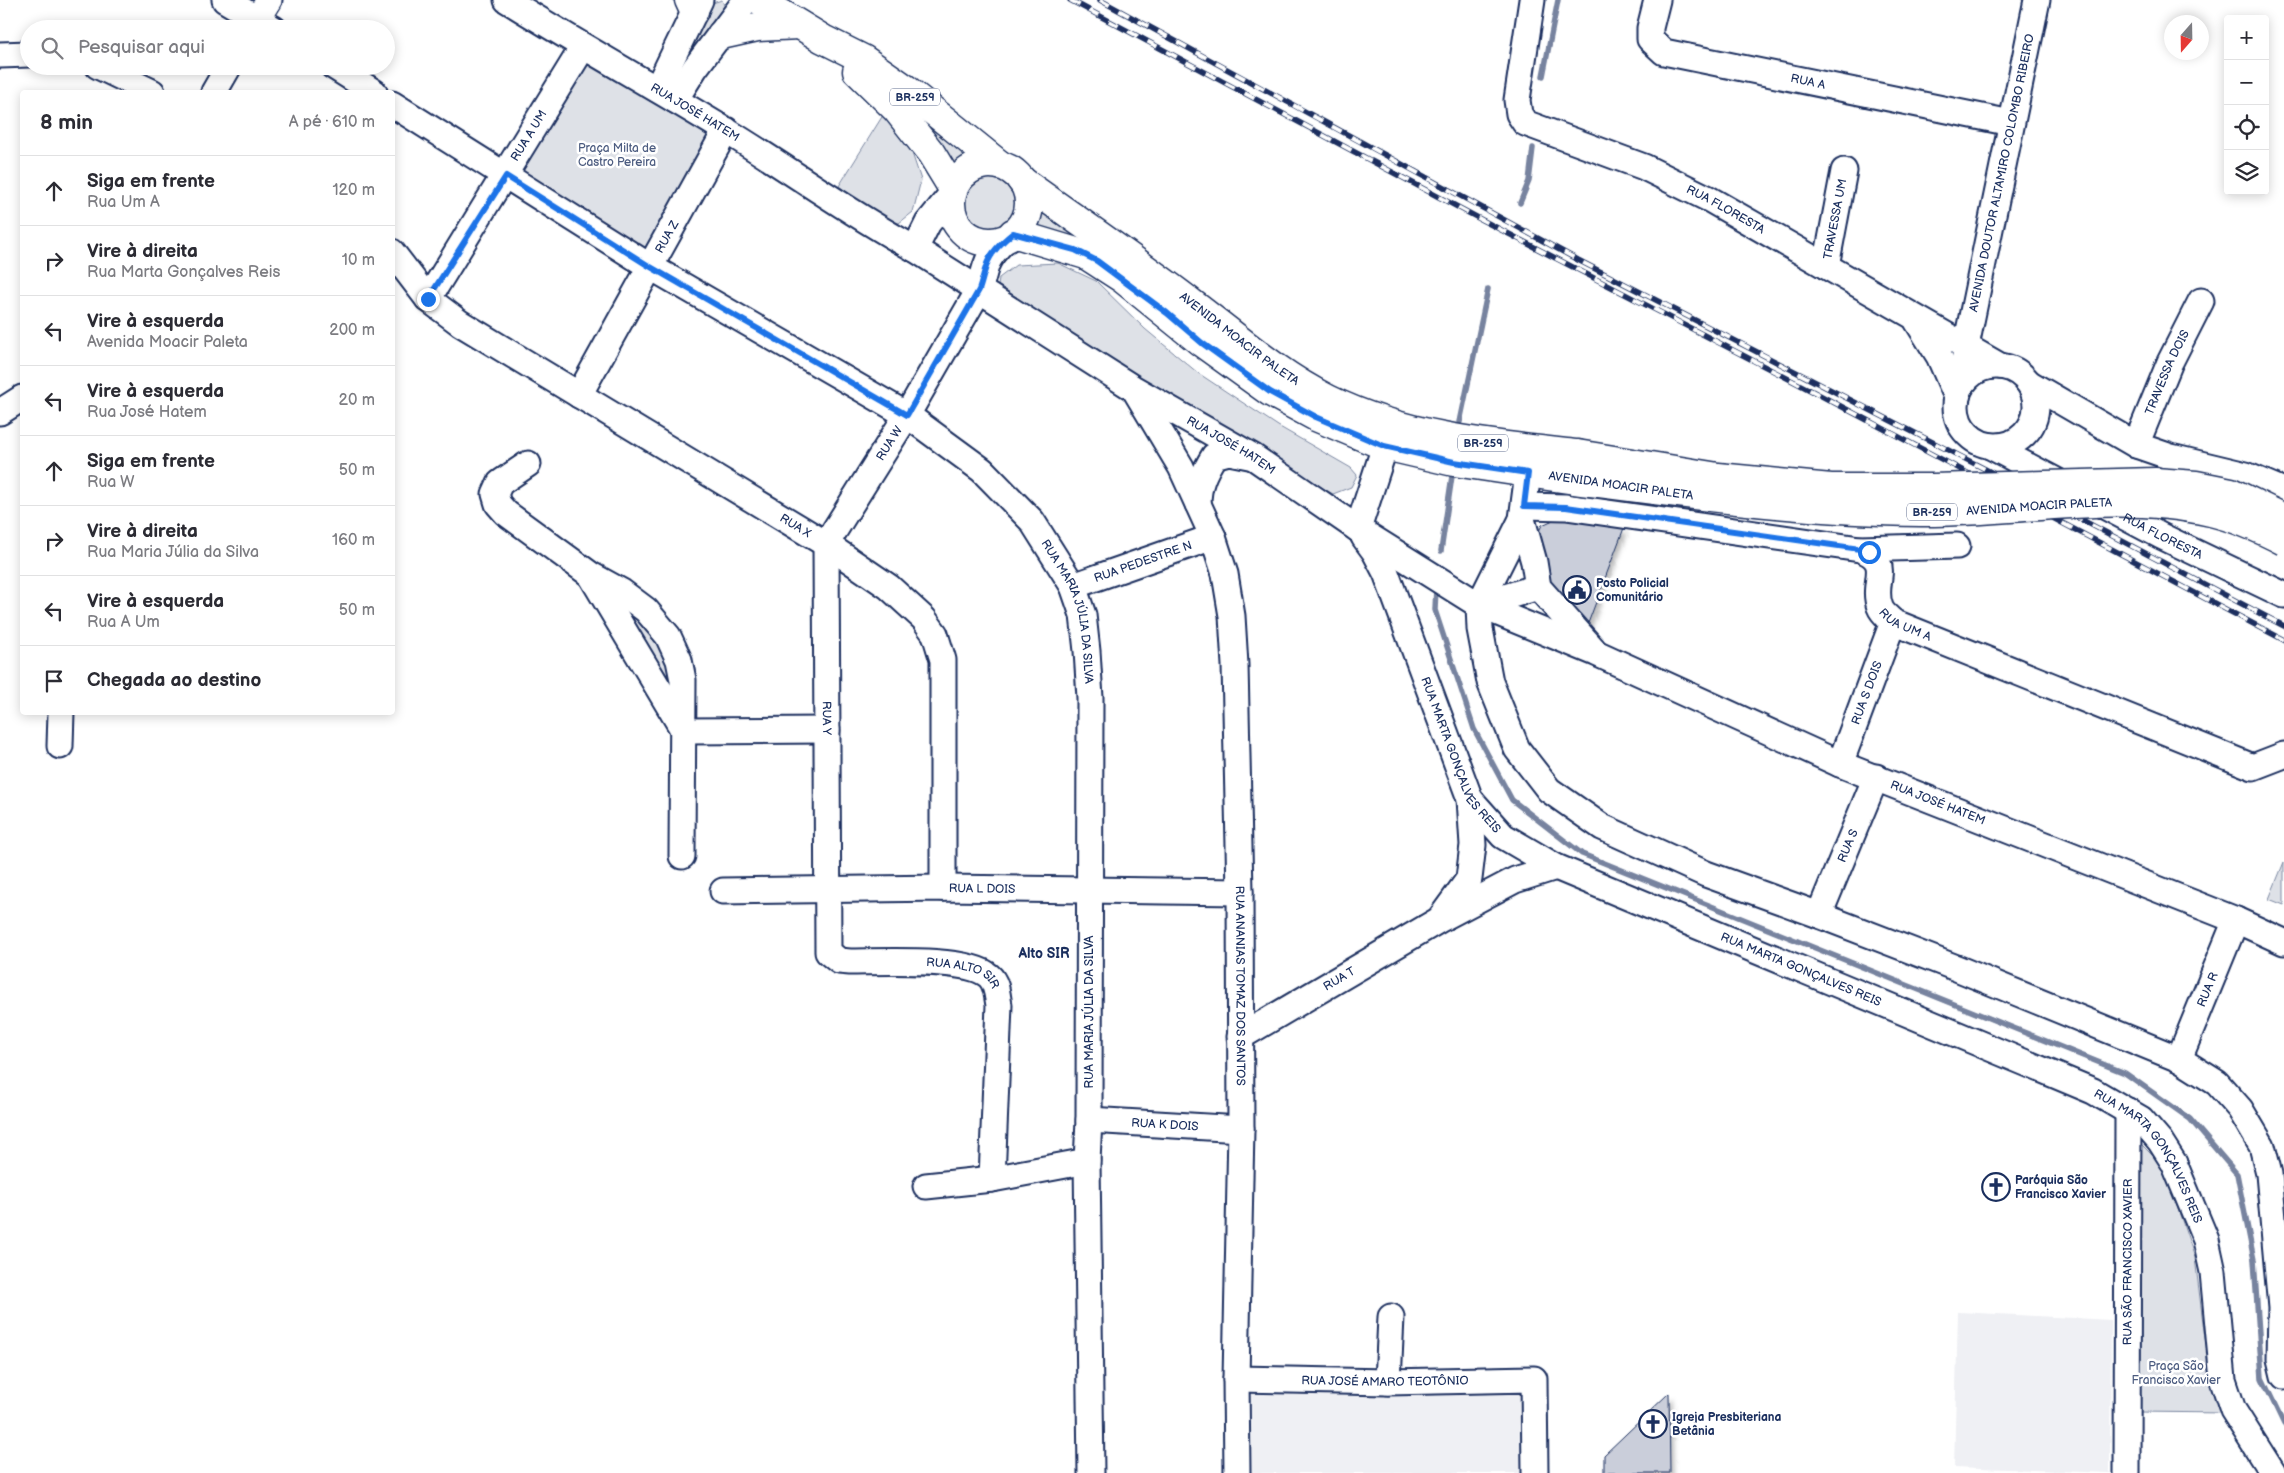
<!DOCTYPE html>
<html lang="pt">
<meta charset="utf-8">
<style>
body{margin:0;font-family:"Balsamiq Sans",sans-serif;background:#f2f2f3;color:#2b2b33}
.controls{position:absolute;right:15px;top:15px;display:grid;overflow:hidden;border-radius:5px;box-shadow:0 2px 12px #0003}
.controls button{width:45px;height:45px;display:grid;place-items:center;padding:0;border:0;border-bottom:1px solid #e1e1e2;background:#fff;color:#2b2b33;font:25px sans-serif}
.compass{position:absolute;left:2164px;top:15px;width:45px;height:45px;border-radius:50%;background:#fff;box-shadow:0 2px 12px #0003;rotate:200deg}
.stop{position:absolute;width:15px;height:15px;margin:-11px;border:4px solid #1a73e8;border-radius:50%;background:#fff}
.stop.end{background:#1a73e8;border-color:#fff;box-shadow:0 1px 5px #0008}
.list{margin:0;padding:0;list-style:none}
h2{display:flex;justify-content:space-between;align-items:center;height:65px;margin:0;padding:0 20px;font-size:21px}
h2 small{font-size:16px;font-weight:400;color:#7c7c81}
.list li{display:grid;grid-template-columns:32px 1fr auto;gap:15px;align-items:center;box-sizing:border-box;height:70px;padding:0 20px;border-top:1px solid #e1e1e2}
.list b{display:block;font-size:19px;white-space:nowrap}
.list p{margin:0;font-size:16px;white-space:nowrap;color:#7c7c81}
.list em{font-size:16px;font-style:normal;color:#7c7c81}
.icon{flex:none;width:28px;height:28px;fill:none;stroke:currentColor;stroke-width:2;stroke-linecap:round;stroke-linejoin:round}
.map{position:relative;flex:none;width:2284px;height:1473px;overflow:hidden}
.search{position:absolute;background:#fff;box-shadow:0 2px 12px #0003;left:20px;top:20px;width:375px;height:55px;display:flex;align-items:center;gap:12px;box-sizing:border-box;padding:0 18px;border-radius:28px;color:#7c7c81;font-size:19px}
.panel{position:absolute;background:#fff;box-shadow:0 2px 12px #0003;left:20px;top:90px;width:375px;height:625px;border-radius:5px}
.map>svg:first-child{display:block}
.built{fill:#eff0f4}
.green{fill:#dee1e7;stroke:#7c88a2}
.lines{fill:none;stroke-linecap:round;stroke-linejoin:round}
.stream{stroke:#77839f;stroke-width:5.5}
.building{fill:#caceda;stroke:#1b2f5e;filter:url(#shadow)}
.minor-casing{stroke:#1b2f5e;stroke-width:29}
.major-casing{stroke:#1b2f5e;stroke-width:31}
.minor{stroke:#fff;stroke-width:25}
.major{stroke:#fff;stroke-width:28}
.rail-casing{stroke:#1b2f5e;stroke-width:5.5}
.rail{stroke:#fff;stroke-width:4;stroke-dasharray:11;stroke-linecap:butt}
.major-bridge-casing{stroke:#1b2f5e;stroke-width:31;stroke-linecap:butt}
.major-bridge{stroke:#fff;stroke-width:28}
.route{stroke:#1a73e8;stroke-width:6}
.labels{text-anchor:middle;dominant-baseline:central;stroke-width:5;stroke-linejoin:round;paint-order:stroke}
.shield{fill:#fff;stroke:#5f6d8e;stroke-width:1}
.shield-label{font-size:11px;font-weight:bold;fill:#1b2f5e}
.street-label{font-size:12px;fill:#1b2f5e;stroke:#fff}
.park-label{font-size:12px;fill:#4c5c80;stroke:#fff}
.poi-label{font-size:12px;font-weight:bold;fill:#1b2f5e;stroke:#fff;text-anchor:start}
.neighbourhood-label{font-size:14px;font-weight:bold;fill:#1b2f5e;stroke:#fff}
</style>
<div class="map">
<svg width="2284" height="1473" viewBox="0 0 2284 1473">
<defs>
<filter id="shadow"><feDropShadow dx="3" dy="5.5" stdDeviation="2.5" flood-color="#0004"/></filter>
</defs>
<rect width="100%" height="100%" fill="#fff"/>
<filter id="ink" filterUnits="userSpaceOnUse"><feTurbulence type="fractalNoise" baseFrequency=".02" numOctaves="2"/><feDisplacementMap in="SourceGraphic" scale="10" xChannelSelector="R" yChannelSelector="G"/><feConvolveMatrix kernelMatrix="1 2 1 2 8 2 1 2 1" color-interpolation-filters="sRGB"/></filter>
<g filter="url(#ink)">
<path class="built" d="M1958,1312L2111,1320L2110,1473L1954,1467Z
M1236,1379H1534L1535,1473H1237Z"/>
<path class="green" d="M722,0L727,13L696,54L688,49L709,4Z
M583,47L726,130L649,266L506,176Z
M902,106L970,152L952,171Z
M885,112L908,141L921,180L913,212L899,223L883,219L839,186Z
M956 203a33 33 0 1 1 66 0a33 33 0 1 1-66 0Z
M1043,207L1084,239L1034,233Z
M1058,263L1096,281L1145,329L1198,373L1278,426L1351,468L1357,475L1351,487L1333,494L997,295L999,278L1016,265Z
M613,592L664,637L680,716Z
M2284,862V905L2269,899Z
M2138,1141L2163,1166L2195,1258L2205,1339L2226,1413L2137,1412Z"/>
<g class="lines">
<path class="stream" d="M1543,76L1558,0
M1520,203L1529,181L1533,148
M1460,422L1488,289
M1441,551L1452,476
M1436,587L1435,610L1474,729L1512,800L1582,854L2125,1073L2190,1119L2237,1174L2254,1260L2262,1378L2284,1424"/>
</g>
<path class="building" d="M1558,518L1624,528L1587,626L1565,615L1541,565L1535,539L1542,525Z
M1669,1393L1670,1473H1604V1455Z"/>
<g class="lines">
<defs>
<g id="minor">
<path d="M225,0L274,29"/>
<path id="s1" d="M507,0C579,45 653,86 725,130C789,169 849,213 915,249L1133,388L1252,456L1358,529L1479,605L1596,653L1840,764L2236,920L2284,942"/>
<path id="s2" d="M1532,0L1517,100L1519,114L1525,123L1644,167L1709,199L2000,366"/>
<path id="s3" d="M1657,0L1650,28V39L1664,52L2011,123"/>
<path d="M251,29L269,0"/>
<path d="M0,55L29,54"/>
<path d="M98,66L152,92"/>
<path d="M333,66L374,92"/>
<path d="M657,89L700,0"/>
<path d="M214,92L229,66"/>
<path d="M675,100L695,68L746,0"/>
<path id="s4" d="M392,104L649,266L907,415L982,470L1032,521L1073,586L1083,615L1087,651L1090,698L1089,1120L1087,1161L1091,1473"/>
<path d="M915,249L928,223L951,195"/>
<path id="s5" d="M392,252L428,299L460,323L826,544L889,587L924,619L935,634L943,660V888"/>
<path id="s6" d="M1826,266L1844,171"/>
<path id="s7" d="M428,299L583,47"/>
<path d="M1917,321L1939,356L1957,397"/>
<circle cx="1996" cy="406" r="40"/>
<path d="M2029,383L2136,445L2171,457L2246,475L2284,491"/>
<path id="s8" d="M1962,384L1966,346L2037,0"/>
<path id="s9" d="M1135,390L1181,467L1213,537L1225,574L1232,616L1235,665L1240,892L1241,1129L1236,1379L1237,1473"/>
<path id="s10" d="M579,395L726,130"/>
<path d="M0,412L22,398"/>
<path id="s11" d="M2136,445L2170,362L2201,301"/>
<path id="s12" d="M1990,446L2161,536L2284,595"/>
<path d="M528,464L500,483L495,494L498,504L506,513L591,575L622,592L646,610L668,636L679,660L683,680L682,856"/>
<path d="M1528,473L1522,519L1479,605L1480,629L1490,682L1517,749L1549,790L1602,827L1706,874L1819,915L1959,969L2179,1059L2217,1083L2240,1109L2262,1146L2269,1174L2281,1308L2280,1359L2284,1376"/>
<path d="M1198,504C1198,485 1204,472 1214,456L1229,452L1249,456"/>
<path id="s13" d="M1525,506L1566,507L1860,549C1895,562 1870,582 1880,607C1882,613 1889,618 1893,622L2253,767L2284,755"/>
<path d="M1522,519L1534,562L1538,587L1593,649"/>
<path d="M1358,529L1385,446"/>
<path id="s14" d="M1364,537L1375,552L1386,573L1470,799L1503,836L1556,867L2093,1091L2141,1119L2160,1141L2174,1163L2206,1240L2213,1272L2223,1380L2233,1410L2273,1473"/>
<path id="s15" d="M826,544L828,952L839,961L850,962C880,962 968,957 989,976C997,983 997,995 999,1005L992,1179"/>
<path id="s16" d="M826,544L907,415L979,290C982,282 983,275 986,266C989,255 1000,245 1008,237"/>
<path d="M1860,549L1957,546"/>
<path d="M592,577L684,731L827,730"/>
<path id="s17" d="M1073,586L1213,537"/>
<path d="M1479,605L1538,587"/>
<path d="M60,746L61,712"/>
<path id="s18" d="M1840,764L1893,622"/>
<path id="s19" d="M723,891L943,888L1240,892"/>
<path id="s20" d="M1819,915L1876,777"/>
<path d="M1442,916L1469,879L1473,845L1470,799"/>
<path id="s21" d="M1240,1037L1439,920L1515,880L1556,867"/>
<path id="s22" d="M2179,1059L2236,920"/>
<path id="s23" d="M1089,1120L1241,1129"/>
<path d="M926,1186L992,1179L1087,1161"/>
<path id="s24" d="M1236,1379L1388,1382L1534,1379L1535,1473"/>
<path d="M1388,1382L1391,1317"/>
<path id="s25" d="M2127,1473L2128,1111"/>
</g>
<g id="major">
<path d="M689,0L694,11"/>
<path d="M759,0L823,39L863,59L906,89L1000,165"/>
<path d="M721,35L757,27L799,25"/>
<path d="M857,71L897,110L931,153L953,189"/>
<circle cx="990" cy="203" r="39"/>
<path id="s26" d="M1021,180C1078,221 1137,261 1193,304C1237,337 1278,374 1328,399C1405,437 1493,445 1577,454"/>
<path d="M1013,233L1086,255L1123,279L1202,343L1270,392L1316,417L1385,446L1454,462L1575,480"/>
</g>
</defs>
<use href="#minor" class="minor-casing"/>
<use href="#major" class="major-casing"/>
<use href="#minor" class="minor"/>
<use href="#major" class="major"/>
<defs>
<path id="rail" d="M1070,0L1482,220L1814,392L2284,640
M1100,0L1578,260L1985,469L2284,626"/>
</defs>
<use href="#rail" class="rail-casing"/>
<use href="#rail" class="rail"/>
<defs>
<g id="major-bridge">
<path d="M1577,454L1718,477L1831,488H1933L2155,482L2196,485L2231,492L2284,518"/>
<path id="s27" d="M1575,480C1691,495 1805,511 1921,512C2016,513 2117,490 2211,512C2237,518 2261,529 2284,541"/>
</g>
</defs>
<use href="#major-bridge" class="major-bridge-casing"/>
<use href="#major-bridge" class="major-bridge"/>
</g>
</g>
<g class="lines" filter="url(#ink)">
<path class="route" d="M428,299L506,176L649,266L907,415L979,290C982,282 983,275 986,267C989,254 1003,241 1013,233L1075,250L1097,261L1167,313L1202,343L1270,392L1316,417L1384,446L1454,462L1528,473L1524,506L1566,507L1860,549L1869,552"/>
</g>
<defs>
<symbol id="civic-ring" viewBox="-11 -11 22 22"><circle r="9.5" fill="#fff" stroke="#1b2f5e" stroke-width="1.5"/><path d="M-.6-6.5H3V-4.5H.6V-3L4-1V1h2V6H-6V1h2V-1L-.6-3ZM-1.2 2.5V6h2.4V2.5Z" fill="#1b2f5e"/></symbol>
<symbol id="church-ring" viewBox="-11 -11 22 22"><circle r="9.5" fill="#fff" stroke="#1b2f5e" stroke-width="1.5"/><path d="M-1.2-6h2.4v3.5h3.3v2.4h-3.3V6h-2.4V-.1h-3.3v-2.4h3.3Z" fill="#1b2f5e"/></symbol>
</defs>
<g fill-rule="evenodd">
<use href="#civic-ring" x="1561" y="574" width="32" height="32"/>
<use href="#church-ring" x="1980" y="1171" width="32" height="32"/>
<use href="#church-ring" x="1637" y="1408" width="32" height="32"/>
</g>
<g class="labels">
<g class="shield">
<rect x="890" y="88.5" width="50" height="17" rx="4"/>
<rect x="1458" y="434.5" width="50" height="17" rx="4"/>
<rect x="1907" y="503.5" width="50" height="17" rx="4"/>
</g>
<g class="shield-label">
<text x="915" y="97">BR-259</text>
<text x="1483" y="443">BR-259</text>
<text x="1932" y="512">BR-259</text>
</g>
<g class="street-label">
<text stroke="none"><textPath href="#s3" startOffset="206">RUA A</textPath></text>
<text stroke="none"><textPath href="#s1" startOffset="219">RUA JOSÉ HATEM</textPath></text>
<text stroke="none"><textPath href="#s7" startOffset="192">RUA A UM</textPath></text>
<text stroke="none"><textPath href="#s8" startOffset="215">AVENIDA DOUTOR ALTAMIRO COLOMBO RIBEIRO</textPath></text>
<text stroke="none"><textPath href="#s2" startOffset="345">RUA FLORESTA</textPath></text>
<text stroke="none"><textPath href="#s6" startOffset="48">TRAVESSA UM</textPath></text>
<text stroke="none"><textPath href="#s10" startOffset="181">RUA Z</textPath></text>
<text stroke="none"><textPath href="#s26" startOffset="270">AVENIDA MOACIR PALETA</textPath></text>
<text stroke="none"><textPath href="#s11" startOffset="79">TRAVESSA DOIS</textPath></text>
<text stroke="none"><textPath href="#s16" startOffset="119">RUA W</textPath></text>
<text stroke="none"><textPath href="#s1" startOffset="850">RUA JOSÉ HATEM</textPath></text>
<text transform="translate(1621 486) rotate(8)">AVENIDA MOACIR PALETA</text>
<text stroke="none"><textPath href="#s27" startOffset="466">AVENIDA MOACIR PALETA</textPath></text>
<text stroke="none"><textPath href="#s5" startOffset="491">RUA X</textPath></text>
<text stroke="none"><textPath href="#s12" startOffset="195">RUA FLORESTA</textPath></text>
<text stroke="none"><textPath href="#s17" startOffset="74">RUA PEDESTRE N</textPath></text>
<text stroke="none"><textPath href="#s4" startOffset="866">RUA MARIA JÚLIA DA SILVA</textPath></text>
<text stroke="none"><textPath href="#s13" startOffset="438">RUA UM A</textPath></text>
<text stroke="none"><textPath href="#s18" startOffset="76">RUA S DOIS</textPath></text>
<text stroke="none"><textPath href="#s15" startOffset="174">RUA Y</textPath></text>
<text stroke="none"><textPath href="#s14" startOffset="240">RUA MARTA GONÇALVES REIS</textPath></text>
<text stroke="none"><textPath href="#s1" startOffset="1645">RUA JOSÉ HATEM</textPath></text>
<text stroke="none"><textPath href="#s20" startOffset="75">RUA S</textPath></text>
<text stroke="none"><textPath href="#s19" startOffset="259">RUA L DOIS</textPath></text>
<text stroke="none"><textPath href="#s14" startOffset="660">RUA MARTA GONÇALVES REIS</textPath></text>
<text stroke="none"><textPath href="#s15" startOffset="549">RUA ALTO SIR</textPath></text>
<text stroke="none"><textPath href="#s21" startOffset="115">RUA T</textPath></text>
<text stroke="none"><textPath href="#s9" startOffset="618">RUA ANANIAS TOMAZ DOS SANTOS</textPath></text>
<text stroke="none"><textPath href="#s22" startOffset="75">RUA R</textPath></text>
<text transform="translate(1089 1012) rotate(-90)">RUA MARIA JÚLIA DA SILVA</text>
<text stroke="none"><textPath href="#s23" startOffset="76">RUA K DOIS</textPath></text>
<text stroke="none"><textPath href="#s14" startOffset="1065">RUA MARTA GONÇALVES REIS</textPath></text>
<text stroke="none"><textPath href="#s25" startOffset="211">RUA SÃO FRANCISCO XAVIER</textPath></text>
<text stroke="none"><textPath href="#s24" startOffset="149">RUA JOSÉ AMARO TEOTÔNIO</textPath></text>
</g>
<g class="park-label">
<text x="617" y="148">Praça Milta de<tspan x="617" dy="14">Castro Pereira</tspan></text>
<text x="2176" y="1366">Praça São<tspan x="2176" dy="14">Francisco Xavier</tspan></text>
</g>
<g class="poi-label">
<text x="1596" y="583">Posto Policial<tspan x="1596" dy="14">Comunitário</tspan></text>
<text x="2015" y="1180">Paróquia São<tspan x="2015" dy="14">Francisco Xavier</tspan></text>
<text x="1672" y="1417">Igreja Presbiteriana<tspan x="1672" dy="14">Betânia</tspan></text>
</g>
<g class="neighbourhood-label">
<text x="1044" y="953">Alto SIR</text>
</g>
</g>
</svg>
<div class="controls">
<button>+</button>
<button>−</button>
<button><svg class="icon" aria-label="locate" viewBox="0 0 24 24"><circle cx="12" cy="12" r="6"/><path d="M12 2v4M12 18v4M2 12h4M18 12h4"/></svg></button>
<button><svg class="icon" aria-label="layers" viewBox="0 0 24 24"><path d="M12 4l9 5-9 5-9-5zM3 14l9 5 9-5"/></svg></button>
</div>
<svg class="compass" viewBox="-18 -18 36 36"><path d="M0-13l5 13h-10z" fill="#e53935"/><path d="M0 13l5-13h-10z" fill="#7c7c81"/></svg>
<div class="stop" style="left:1869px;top:552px"></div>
<div class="stop end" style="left:428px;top:299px"></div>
<div class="search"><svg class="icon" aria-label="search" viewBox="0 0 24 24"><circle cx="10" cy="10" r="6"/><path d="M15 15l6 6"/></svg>Pesquisar aqui</div>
<section class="panel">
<h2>8 min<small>A pé · 610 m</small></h2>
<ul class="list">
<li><svg class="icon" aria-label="ahead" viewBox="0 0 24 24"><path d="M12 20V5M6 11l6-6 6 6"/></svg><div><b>Siga em frente</b><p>Rua Um A</p></div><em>120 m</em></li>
<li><svg class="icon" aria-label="right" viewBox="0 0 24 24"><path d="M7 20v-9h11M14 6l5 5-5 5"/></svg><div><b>Vire à direita</b><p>Rua Marta Gonçalves Reis</p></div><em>10 m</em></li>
<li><svg class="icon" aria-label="left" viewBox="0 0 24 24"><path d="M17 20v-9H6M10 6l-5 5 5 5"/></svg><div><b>Vire à esquerda</b><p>Avenida Moacir Paleta</p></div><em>200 m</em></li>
<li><svg class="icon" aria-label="left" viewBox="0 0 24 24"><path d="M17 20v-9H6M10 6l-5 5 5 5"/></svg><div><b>Vire à esquerda</b><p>Rua José Hatem</p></div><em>20 m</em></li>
<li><svg class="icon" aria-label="ahead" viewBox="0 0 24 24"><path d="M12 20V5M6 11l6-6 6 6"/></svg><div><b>Siga em frente</b><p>Rua W</p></div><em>50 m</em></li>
<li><svg class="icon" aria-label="right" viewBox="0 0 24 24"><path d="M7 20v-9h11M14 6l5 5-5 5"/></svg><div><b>Vire à direita</b><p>Rua Maria Júlia da Silva</p></div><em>160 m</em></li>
<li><svg class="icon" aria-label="left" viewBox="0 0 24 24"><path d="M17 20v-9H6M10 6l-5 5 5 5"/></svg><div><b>Vire à esquerda</b><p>Rua A Um</p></div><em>50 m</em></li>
<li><svg class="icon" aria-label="arrive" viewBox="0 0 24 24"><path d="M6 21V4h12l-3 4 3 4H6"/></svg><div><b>Chegada ao destino</b></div></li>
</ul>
</section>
</div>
